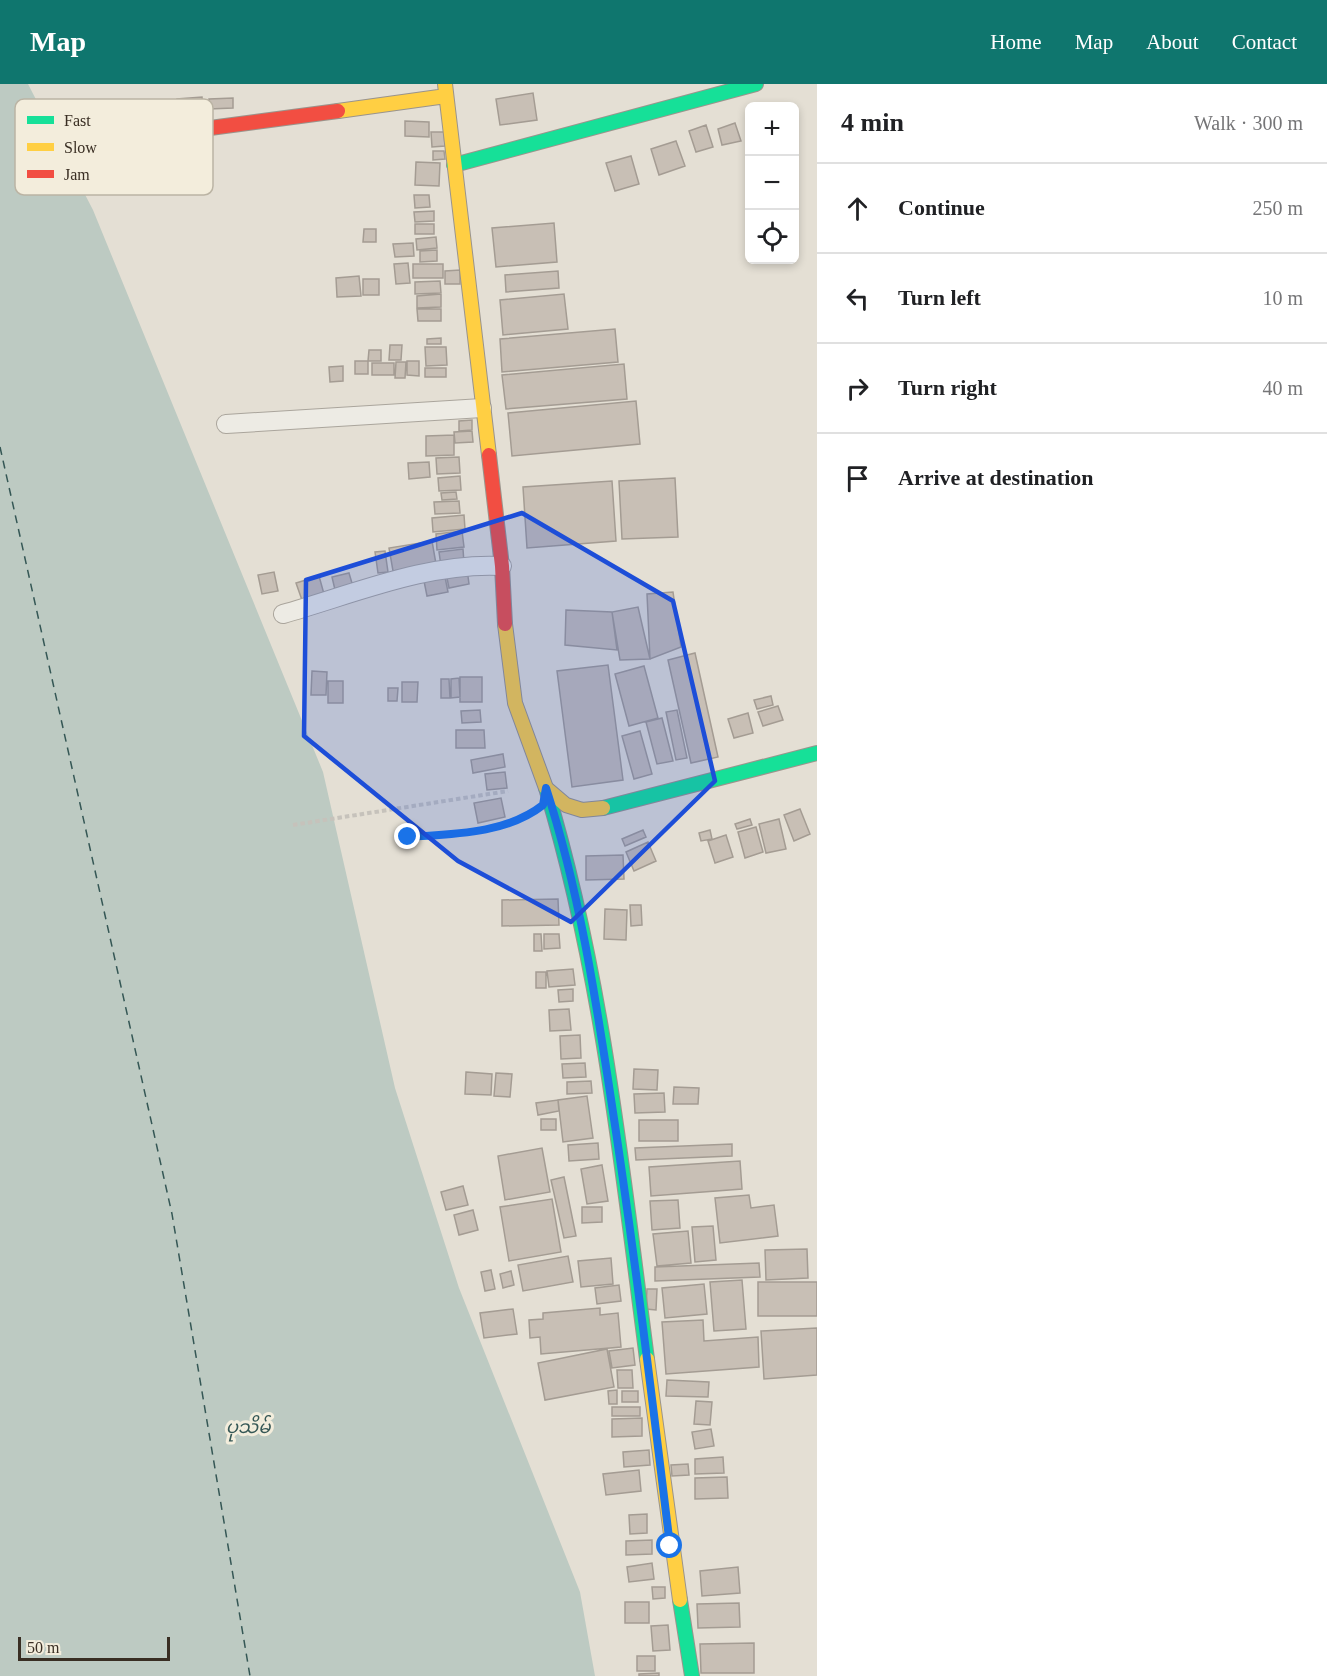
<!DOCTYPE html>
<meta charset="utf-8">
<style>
body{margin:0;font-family:"Times New Roman","Noto Sans Myanmar",serif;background:#f6f6f6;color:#202124}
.controls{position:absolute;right:18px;top:18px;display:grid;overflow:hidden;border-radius:9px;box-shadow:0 3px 9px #0003}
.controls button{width:54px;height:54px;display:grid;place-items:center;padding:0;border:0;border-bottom:2px solid #e0e0e0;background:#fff;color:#202124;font:30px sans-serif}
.scale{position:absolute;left:18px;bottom:15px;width:152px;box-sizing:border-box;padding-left:6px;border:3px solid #392e23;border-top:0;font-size:16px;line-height:21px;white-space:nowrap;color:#392e23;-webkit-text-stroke:4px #f3eddc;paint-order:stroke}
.stop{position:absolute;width:18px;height:18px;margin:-14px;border:4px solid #1a73e8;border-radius:50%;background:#fff}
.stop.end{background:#1a73e8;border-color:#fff;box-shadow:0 2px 6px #0008}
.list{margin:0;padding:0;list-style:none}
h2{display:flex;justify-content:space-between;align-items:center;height:78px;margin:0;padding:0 24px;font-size:26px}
h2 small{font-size:20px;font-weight:400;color:#757577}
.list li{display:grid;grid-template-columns:39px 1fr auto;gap:18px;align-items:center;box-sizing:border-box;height:90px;padding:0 24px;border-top:2px solid #e0e0e0}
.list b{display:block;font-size:22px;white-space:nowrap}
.list em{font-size:20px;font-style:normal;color:#757577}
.icon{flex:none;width:33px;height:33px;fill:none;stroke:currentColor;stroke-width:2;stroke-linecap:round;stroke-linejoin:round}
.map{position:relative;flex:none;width:817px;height:1592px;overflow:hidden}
header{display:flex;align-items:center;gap:36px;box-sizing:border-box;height:84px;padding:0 30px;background:#0f766e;color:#fff}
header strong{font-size:28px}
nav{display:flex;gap:33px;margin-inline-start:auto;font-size:21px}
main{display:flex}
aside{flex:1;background:#fff}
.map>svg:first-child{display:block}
.water{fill:#bdcac2}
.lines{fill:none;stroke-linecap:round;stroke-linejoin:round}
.ferry{stroke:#355755;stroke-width:1.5;stroke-dasharray:8 6;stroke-linecap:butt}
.building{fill:#c8bfb5;stroke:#a49c93;stroke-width:1.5}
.street-casing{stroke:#aaa59c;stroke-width:20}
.fast-casing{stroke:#9a948c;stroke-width:16}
.slow-casing{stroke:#9a948c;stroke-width:16}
.jam-casing{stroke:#9a948c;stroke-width:16}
.path{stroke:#c6c2bb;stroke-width:4;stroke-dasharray:4.5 3;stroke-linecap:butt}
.street{stroke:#edebe4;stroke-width:18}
.fast{stroke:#16e098;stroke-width:14}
.slow{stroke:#ffcf43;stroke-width:14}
.jam{stroke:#f24e42;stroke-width:14}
.route{stroke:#1a73e8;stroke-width:8}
.marked{fill:#1d4ed8;fill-opacity:0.2;stroke:#1d4ed8;stroke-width:4.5;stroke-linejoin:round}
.labels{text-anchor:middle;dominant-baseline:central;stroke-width:6;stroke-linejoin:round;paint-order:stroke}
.water-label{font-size:18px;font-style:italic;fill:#355755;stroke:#f3eddc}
.key{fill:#f3eddc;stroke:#bbb4a4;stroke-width:1.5}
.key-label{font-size:16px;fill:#392e23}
</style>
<header>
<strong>Map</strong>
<nav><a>Home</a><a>Map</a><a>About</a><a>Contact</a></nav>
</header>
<main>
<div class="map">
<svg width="817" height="1592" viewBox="0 0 817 1592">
<rect width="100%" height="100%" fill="#e4dfd4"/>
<path class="water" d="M0,0H28L93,126L323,688L395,1004L459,1204L580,1508L595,1592H0Z"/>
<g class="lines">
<path class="ferry" d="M0,363L172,1130L250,1592"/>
</g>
<path class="building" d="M533,9L537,36L500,41L496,15Z
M202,13L203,25L178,27L177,15Z
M233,14V24L209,25V15Z
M405,37L429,38V53L405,52Z
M735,39L741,57L722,61L718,45Z
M706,41L713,63L696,68L689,47Z
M431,48H444L445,62L432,63Z
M676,57L685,82L659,91L651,65Z
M433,67H444L445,75L433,76Z
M631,72L639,100L615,107L606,79Z
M416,78L440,79L439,102L415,101Z
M414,111H429L430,123L415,124Z
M434,127V137L415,138L414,128Z
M554,139L557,178L496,183L492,144Z
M415,140H434V150H415Z
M364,145H376V158H363Z
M436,153L437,164L417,166L416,155Z
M413,159L414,172L395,173L393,160Z
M437,166V177L420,178V167Z
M408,179L410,199L396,200L394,180Z
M413,180H443V194H413Z
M460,186V200H445V187Z
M558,187L559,204L506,208L505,191Z
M359,192L361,212L337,213L336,194Z
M363,195H379V211H363Z
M440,197L441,209L415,210V198Z
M441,210V223L417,224V212Z
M564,210L568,245L503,251L500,216Z
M417,225H441V237H418Z
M615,245L618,278L502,288L500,255Z
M441,254V260H427V255Z
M390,261H402L401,276H389Z
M425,263H446L447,281L426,282Z
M369,266H381V277H368Z
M355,277H368V290H355Z
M407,277H419V292L407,291Z
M396,278H406L405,294H395Z
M372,279H394V291H372Z
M624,280L627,315L506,325L502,291Z
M343,282V297L330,298L329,283Z
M425,284H446V293H425Z
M636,317L640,360L512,372L508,329Z
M472,336V346L459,347V337Z
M472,347L473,358L455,359L454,348Z
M454,351V371L426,372V352Z
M459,373L460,389L437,390L436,374Z
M429,378L430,393L409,395L408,379Z
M460,392L461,406L439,407L438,394Z
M675,394L678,453L622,455L619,397Z
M612,397L616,457L527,464L523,403Z
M456,408L457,415L442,416L441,409Z
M459,417L460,429L435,430L434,418Z
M464,431L465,445L433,448L432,434Z
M462,447L464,463L437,466L436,450Z
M432,457L436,480L393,487L389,464Z
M463,465L464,479L441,482L439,468Z
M385,467L388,488L378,489L375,468Z
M467,485L469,500L449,504L446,489Z
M274,488L278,507L262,510L258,491Z
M444,488L448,508L427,512L423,492Z
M349,489L354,506L336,510L332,493Z
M319,492L324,510L302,516L296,499Z
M673,508L681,563L650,575L647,510Z
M638,523L650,575L620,576L612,528Z
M566,526L612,528L617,566L565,561Z
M695,569L718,673L691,679L668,576Z
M608,581L623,696L572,703L557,587Z
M644,582L658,634L629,642L615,590Z
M312,587L327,588L326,611H311Z
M460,593H482V618H460Z
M459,594L460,613L451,614V595Z
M441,595H449L450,614H441Z
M328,597H343V619H328Z
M402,598H418L417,618H402Z
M388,604H398L397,617H388Z
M771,612L773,621L757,625L754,616Z
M778,622L783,636L763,642L758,628Z
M480,626L481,638L462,639L461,627Z
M677,626L687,674L676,676L666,628Z
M748,629L753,649L734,654L728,635Z
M662,634L673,677L657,680L646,638Z
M456,646H484L485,664H456Z
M640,647L652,690L634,695L622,652Z
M503,670L505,683L473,689L471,676Z
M505,688L507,704L487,706L485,690Z
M501,714L505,733L478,739L474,719Z
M800,725L810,750L794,757L784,731Z
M750,735L752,741L737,745L735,740Z
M779,735L786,765L766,769L759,740Z
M756,743L763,768L745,774L738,748Z
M643,746L646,753L625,762L622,755Z
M710,746L712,755L701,757L699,749Z
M726,751L733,773L715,779L708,757Z
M648,758L656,777L634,787L626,768Z
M623,771L624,795L586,796V772Z
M558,815L559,841L502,842V816Z
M630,821H641L642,841L631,842Z
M605,825L627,826L626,856L604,855Z
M534,850H541L542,867H534Z
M544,850H559L560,864L544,865Z
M573,885L575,901L549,903L547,887Z
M536,888H546V904H536Z
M573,905V917L559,918L558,906Z
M569,925L571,946L550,947L549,926Z
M580,951L581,974L561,975L560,952Z
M585,979L586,993L563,994L562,980Z
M634,985L658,986L657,1006L633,1005Z
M466,988L492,990L491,1011L465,1010Z
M496,989L512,990L510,1013L494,1012Z
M591,997L592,1009L567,1010V998Z
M674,1003L699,1004L698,1020H673Z
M664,1009L665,1028L635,1029L634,1010Z
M587,1012L593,1054L563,1058L558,1016Z
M558,1016L559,1027L538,1031L536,1019Z
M541,1035H556V1046H541Z
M639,1036H678V1057H639Z
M598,1059L599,1075L569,1077L568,1061Z
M732,1060V1072L636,1076L635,1064Z
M542,1064L550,1108L505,1116L498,1072Z
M740,1077L742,1105L651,1112L649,1083Z
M602,1081L608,1117L587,1120L581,1085Z
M564,1093L576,1152L564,1154L551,1096Z
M463,1102L468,1121L446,1126L441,1108Z
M749,1111L751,1124L774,1121L778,1152L720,1159L715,1114Z
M552,1115L561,1168L509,1177L500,1123Z
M678,1116L680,1144L652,1146L650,1117Z
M582,1123H602V1138L582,1139Z
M473,1126L478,1146L459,1151L454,1131Z
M713,1142L716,1176L695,1178L692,1143Z
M688,1147L691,1179L657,1182L653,1150Z
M807,1165L808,1194L766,1196L765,1166Z
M568,1172L573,1198L523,1207L518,1181Z
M611,1174L613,1200L581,1203L578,1177Z
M759,1179L760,1193L655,1197V1183Z
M491,1186L495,1205L485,1207L481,1188Z
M511,1187L514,1201L503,1204L500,1190Z
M742,1196L746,1245L714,1247L710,1198Z
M758,1198H817V1232H758Z
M704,1200L707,1230L665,1234L662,1204Z
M619,1201L621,1217L597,1220L595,1204Z
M647,1205H657L656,1226L646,1225Z
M600,1224V1231L618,1229L621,1263L541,1270L540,1253L530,1254L529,1236L543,1235V1229Z
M513,1225L517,1250L484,1254L480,1229Z
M703,1236L704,1257L758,1253L759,1283L666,1290L662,1238Z
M817,1244V1291L764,1295L761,1247Z
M633,1264L635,1281L612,1284L609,1267Z
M607,1265L614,1303L545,1316L538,1279Z
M617,1286H632L633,1304H618Z
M667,1296L709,1298L708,1313L666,1312Z
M617,1306V1320H609L608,1307Z
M622,1307H638V1318H622Z
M696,1317L712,1318L710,1341L694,1340Z
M612,1323H640V1332H612Z
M642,1334V1352L612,1353V1335Z
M711,1345L714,1362L695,1365L692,1348Z
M649,1366L650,1381L624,1383L623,1368Z
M723,1373L724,1389L695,1390V1375Z
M688,1380L689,1391L672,1392L671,1381Z
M639,1386L641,1407L606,1411L603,1390Z
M727,1393L728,1414L695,1415V1394Z
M647,1430V1449L630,1450L629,1431Z
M652,1456V1470L626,1471V1457Z
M652,1479L654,1495L629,1498L627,1483Z
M738,1483L740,1509L702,1512L700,1487Z
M652,1503H665V1514L653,1515Z
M625,1518H649V1539H625Z
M739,1519L740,1543L698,1544L697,1520Z
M668,1541L670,1566L653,1567L651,1542Z
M754,1559V1589H701L700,1560Z
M637,1572H655V1587H637Z
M659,1589V1592H639V1590Z"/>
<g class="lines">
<defs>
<path id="street" d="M226,340L482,324
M283,530C354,510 428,478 502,482"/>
<path id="fast" d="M454,81L756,0
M546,704C602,889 622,1084 647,1275
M603,724L817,669
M680,1516L692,1592"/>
<path id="slow" d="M445,0L489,371
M338,27L446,12
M505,540L515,619L546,704L566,721L582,726L603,724
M647,1275L680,1516"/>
<path id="jam" d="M180,48L338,27
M489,371L502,482L505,540"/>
</defs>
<use href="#street" class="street-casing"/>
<use href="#fast" class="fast-casing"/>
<use href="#slow" class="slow-casing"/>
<use href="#jam" class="jam-casing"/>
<path class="path" d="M293,741L508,707
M408,753L486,745L532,729"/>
<use href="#street" class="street"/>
<use href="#fast" class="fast"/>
<use href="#slow" class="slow"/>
<use href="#jam" class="jam"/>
</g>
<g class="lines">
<path class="route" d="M408,753C453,750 506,750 543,721L546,704C579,806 595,910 611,1015C634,1164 652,1313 670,1462"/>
</g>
<path class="marked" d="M522,429L673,517L715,697L571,838L458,777L304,652L306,496Z"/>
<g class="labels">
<g class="water-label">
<text x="248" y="1343">ပုသိမ်</text>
</g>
</g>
<rect x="15" y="15" width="198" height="96" rx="9" class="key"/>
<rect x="27" y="32" width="27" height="8" fill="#16e098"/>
<rect x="27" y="59" width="27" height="8" fill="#ffcf43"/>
<rect x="27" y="86" width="27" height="8" fill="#f24e42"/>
<g class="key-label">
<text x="64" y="42">Fast</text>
<text x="64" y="69">Slow</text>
<text x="64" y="96">Jam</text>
</g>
</svg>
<div class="controls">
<button>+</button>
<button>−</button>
<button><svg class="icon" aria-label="locate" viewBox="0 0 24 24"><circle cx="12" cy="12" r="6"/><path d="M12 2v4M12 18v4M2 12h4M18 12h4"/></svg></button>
</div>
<div class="scale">50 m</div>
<div class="stop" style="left:670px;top:1462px"></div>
<div class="stop end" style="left:408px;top:753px"></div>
</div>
<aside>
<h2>4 min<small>Walk · 300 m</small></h2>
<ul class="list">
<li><svg class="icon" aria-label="ahead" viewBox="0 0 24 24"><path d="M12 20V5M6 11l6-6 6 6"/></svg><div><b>Continue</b></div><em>250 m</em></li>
<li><svg class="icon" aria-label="left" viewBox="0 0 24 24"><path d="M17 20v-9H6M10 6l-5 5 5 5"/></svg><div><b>Turn left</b></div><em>10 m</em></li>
<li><svg class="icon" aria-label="right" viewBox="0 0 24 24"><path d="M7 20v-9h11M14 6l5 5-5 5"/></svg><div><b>Turn right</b></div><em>40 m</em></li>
<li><svg class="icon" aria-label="arrive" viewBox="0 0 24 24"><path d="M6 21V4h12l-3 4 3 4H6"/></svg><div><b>Arrive at destination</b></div></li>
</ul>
</aside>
</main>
